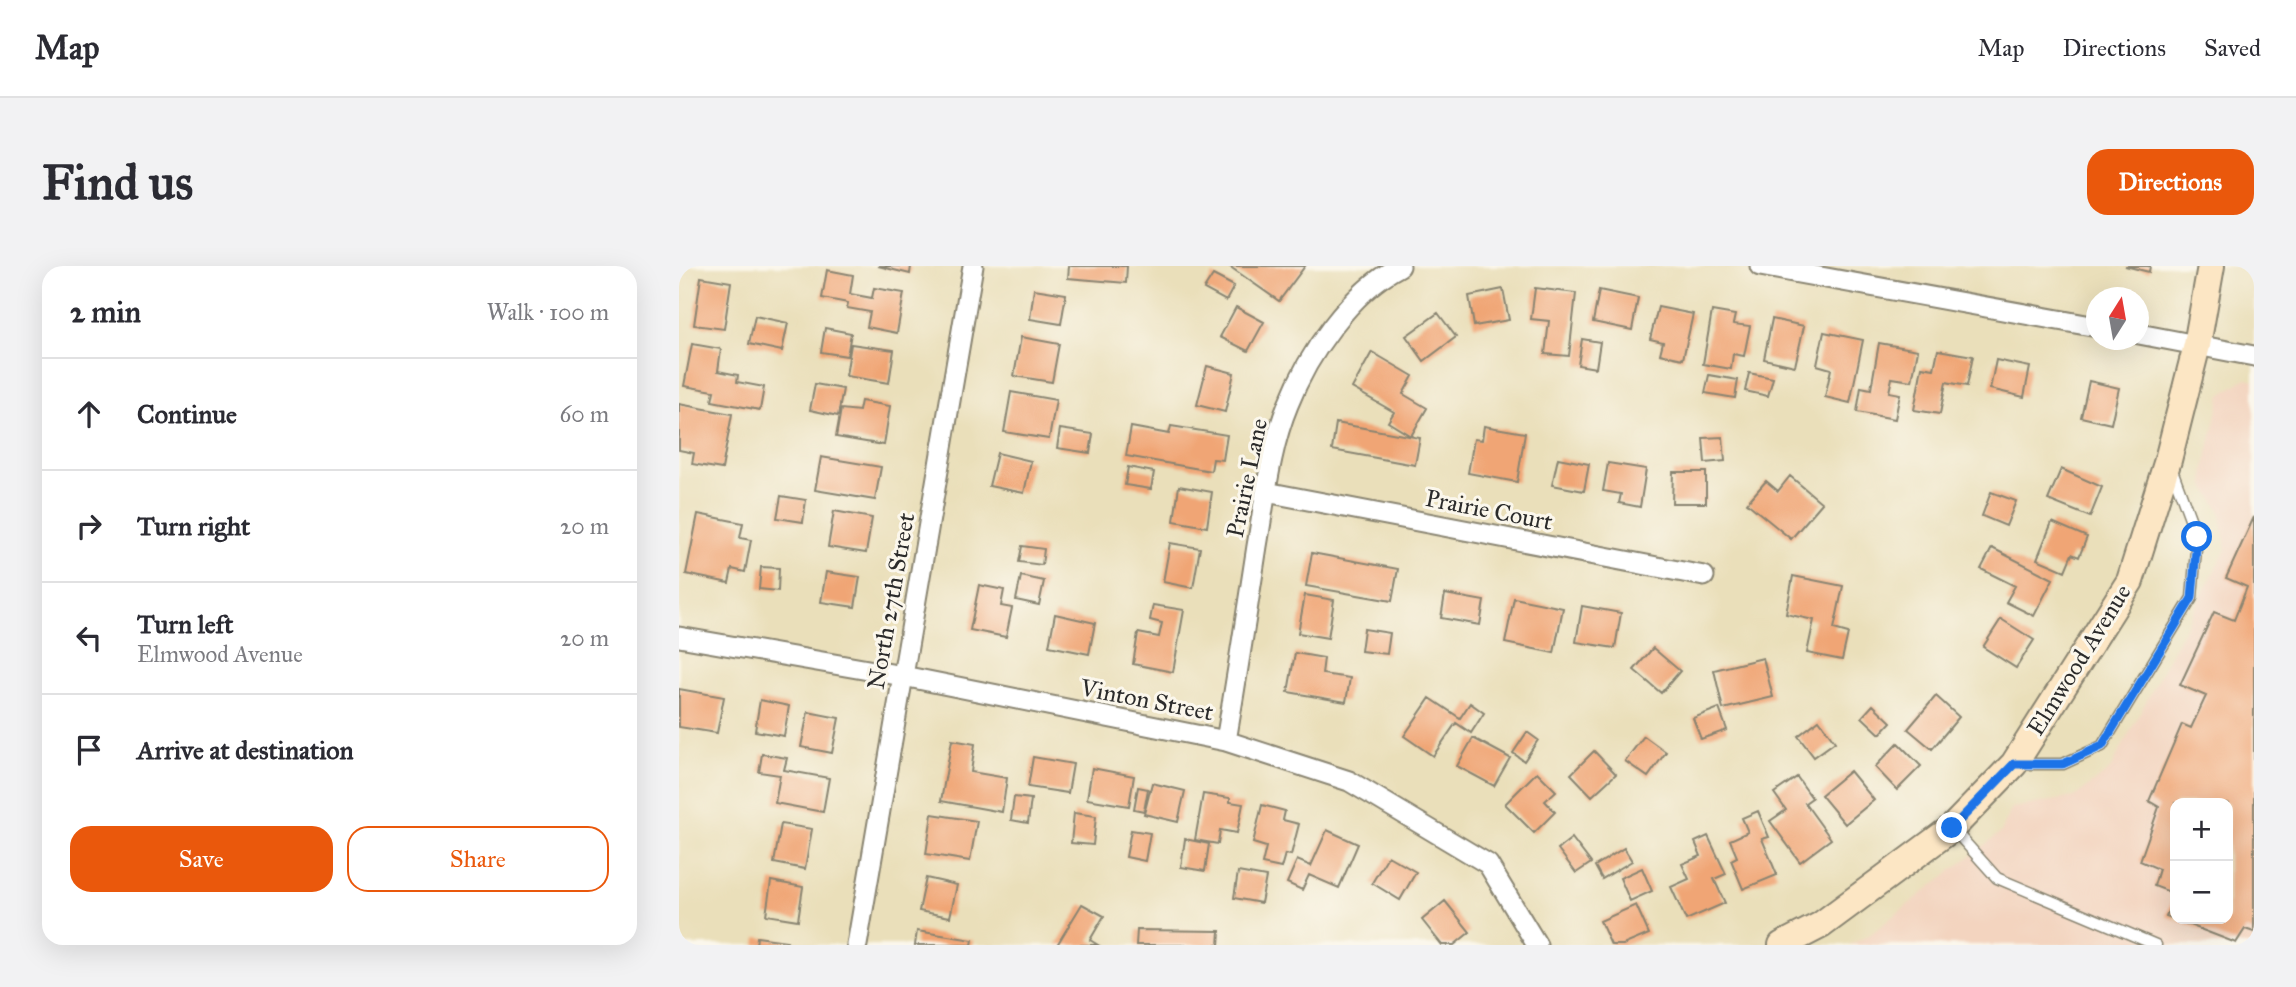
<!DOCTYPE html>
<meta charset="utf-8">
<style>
body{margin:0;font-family:"IM FELL Great Primer",serif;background:#f2f2f3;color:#2b2b33}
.controls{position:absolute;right:21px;bottom:21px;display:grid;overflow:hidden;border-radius:14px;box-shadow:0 7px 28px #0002}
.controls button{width:63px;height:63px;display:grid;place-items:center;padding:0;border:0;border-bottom:2px solid #e1e1e2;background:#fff;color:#2b2b33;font:35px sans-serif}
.compass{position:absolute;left:1407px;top:21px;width:63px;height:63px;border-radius:50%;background:#fff;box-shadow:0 7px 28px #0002;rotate:11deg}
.stop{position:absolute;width:21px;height:21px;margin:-16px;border:5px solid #1a73e8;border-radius:50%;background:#fff}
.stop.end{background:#1a73e8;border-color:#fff;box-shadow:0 2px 7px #0008}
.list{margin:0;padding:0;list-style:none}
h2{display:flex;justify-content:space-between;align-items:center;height:91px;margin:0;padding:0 28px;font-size:30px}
h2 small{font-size:23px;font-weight:400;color:#7c7c81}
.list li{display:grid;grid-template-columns:46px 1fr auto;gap:21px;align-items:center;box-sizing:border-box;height:112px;padding:0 28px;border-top:2px solid #e1e1e2}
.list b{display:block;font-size:26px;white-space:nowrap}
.list p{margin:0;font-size:23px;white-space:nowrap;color:#7c7c81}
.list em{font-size:23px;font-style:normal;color:#7c7c81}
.actions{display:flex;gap:14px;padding:21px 28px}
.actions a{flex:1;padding:16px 0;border:2px solid #ea580c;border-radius:21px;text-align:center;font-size:24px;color:#ea580c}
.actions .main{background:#ea580c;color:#fff}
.icon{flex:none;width:38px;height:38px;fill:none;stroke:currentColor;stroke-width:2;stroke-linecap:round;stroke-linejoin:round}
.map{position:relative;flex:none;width:1575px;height:679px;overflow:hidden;border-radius:21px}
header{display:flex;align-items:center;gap:42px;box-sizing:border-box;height:98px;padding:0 35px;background:#fff;border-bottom:2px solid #e1e1e2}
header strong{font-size:33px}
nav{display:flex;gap:38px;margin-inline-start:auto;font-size:24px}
.intro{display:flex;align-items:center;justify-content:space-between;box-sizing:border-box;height:168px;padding:0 42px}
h1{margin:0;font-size:49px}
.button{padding:18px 32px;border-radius:21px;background:#ea580c;color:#fff;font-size:24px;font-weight:700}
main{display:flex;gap:42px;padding:0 42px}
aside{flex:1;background:#fff;border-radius:21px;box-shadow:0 7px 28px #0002}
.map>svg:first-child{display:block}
.built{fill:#f3d4bf;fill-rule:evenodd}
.building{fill:#f0a575}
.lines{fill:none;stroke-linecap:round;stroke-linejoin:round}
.lane-casing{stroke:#8a8572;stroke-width:13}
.street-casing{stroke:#8a8572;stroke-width:23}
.secondary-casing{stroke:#8a8572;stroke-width:30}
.lane{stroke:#fff;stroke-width:10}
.street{stroke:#fff;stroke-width:19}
.secondary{stroke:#fce6c4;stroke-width:26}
.route{stroke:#1a73e8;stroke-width:9}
.labels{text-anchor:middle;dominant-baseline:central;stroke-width:6;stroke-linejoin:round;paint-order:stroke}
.street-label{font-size:24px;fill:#2b2b2b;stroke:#fbf7ec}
</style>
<header>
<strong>Map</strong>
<nav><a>Map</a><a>Directions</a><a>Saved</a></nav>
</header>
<div class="intro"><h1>Find us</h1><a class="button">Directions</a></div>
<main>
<aside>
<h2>2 min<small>Walk · 100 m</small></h2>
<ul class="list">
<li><svg class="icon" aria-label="ahead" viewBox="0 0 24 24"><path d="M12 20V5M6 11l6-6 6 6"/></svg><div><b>Continue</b></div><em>60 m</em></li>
<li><svg class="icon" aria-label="right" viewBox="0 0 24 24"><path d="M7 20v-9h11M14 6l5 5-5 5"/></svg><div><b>Turn right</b></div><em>20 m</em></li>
<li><svg class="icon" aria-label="left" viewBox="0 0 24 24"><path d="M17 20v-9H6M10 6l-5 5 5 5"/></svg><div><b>Turn left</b><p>Elmwood Avenue</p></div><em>20 m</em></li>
<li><svg class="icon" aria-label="arrive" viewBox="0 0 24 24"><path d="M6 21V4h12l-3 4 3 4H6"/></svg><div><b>Arrive at destination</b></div></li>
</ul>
<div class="actions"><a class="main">Save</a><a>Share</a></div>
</aside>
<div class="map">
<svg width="1575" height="679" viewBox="0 0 1575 679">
<rect width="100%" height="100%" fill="#fbf7ec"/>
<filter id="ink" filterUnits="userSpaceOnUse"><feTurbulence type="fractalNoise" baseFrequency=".0143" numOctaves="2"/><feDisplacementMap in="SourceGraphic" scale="14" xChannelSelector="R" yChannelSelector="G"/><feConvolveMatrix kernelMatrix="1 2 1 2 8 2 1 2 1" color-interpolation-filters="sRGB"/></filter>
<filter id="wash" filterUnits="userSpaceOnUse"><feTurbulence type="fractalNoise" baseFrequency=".00686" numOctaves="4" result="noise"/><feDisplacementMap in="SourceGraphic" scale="28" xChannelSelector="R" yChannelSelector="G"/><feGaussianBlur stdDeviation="1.57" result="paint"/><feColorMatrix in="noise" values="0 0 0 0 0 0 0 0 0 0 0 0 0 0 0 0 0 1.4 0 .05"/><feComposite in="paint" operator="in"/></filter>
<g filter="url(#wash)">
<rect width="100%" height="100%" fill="#eadfba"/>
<path class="built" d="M1567,112L1575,114V679H1170L1189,670L1322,566L1333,542L1395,531L1431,504L1547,283L1541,244L1526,220L1525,206L1542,129ZM1496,537H1549V653H1496Z"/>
<g id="blocks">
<path class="building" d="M199,0H232L231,8Z
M390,0H448L447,17L389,12Z
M550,0H626L600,35Z
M1446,0H1471L1470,6Z
M148,4L174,9L171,28L193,32L195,22L225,27L218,67L188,61L191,46L168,42L169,37L143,32Z
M534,9L555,20L547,35L525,23Z
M22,11L52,16L45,63L15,59Z
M856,22L897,27L890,90L866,88L870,55L852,53Z
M355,23L387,28L382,58L351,53Z
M824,23L830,54L795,60L790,30Z
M920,24L959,32L953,64L914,56Z
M557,41L585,56L569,85L541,71Z
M979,41L1014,48L1004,93L981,88L984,76L971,73Z
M1033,45L1056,49L1054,58L1071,60L1065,90L1054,88L1052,103L1024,98Z
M759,47L777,71L745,95L727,70Z
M76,50L109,57L103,85L70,78Z
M1093,53L1125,60L1116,100L1085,93Z
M146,62L172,67L168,90L142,86Z
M1145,66L1184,74L1171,137L1146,131L1152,103L1138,99Z
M342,71L380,78L373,116L335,110Z
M903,73L921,76L917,102L899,99Z
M1200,77L1239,84L1233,115L1213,112L1210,126L1221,128L1216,153L1178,146L1182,121L1192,123Z
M13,78L42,83L39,105L59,109L58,116L85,121L81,144L33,135L35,125L5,120Z
M172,78L215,84L210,117L167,110Z
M1259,84L1294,90L1288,120L1267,116L1261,148L1235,144L1243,101L1255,103Z
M693,86L734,110L724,128L748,142L732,170L709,156L715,146L673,122Z
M1317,94L1351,101L1345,131L1311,123Z
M528,100L555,107L546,146L518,139Z
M1070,107L1094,112L1089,130L1066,125Z
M1030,109L1059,114L1056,132L1026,127Z
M1410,115L1440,122L1432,158L1402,151Z
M136,118L164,123L159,150L131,144Z
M332,126L377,134L370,173L325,166Z
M182,135L211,140L205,179L157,171L162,143L180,145Z
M0,138L53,148L43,203L13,198L15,187L0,184Z
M657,157L741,172L736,199L653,184Z
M492,160L548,169L544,194L534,193L532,205L447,190L452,161L490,168Z
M805,160L846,167L838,216L789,207L795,173L803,174Z
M381,163L414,168L411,187L378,182Z
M1044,171L1046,195L1026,197L1024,172Z
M318,187L352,195L345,227L310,220Z
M142,191L202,201L196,234L136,224Z
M879,192L910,198L905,225L873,219Z
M929,197L967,203L961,241L940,237L942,228L924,225Z
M449,201L475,206L472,223L446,219Z
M1382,203L1423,221L1411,251L1369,234Z
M994,206H1027V237H993Z
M1111,210L1143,237L1112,273L1068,237L1087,215L1099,225Z
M500,220L533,226L528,261L495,255Z
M1312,226L1337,235L1327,260L1303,250Z
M102,230L127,234L124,256L98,252Z
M155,245L193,252L187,287L149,281Z
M19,248L64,257L61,272L72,274L66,306L53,303L50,317L7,308Z
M1575,251V666L1566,663L1557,677L1487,650L1496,629V653H1549V537H1496V628L1475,620L1480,603L1461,595L1480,541L1470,535L1503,458L1512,462L1527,430L1501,419L1535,346L1555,354L1568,321L1547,312Z
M1373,256L1408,271L1400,291L1393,288L1386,305L1358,293Z
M491,277L521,282L514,322L484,316Z
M343,280L365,283L363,299L340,296Z
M1313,282L1374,313L1355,350L1327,336L1336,320L1302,303Z
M633,287L719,303L713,335L627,320Z
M82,301L100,302L99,325L80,323Z
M147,306L181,311L176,341L142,336Z
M342,310L365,315L360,339L337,334Z
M1114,310L1164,320L1155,363L1169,367L1163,394L1128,387L1135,354L1107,348Z
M300,319L325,324L322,340L333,342L327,371L291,364Z
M766,328L805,335L801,359L762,352Z
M626,329L655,334L649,372L619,367Z
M835,332L884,342L875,387L826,377Z
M474,339L505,344L494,406L454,398L459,367L480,371L483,357L471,354Z
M903,340L942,347L936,382L897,376Z
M376,348L416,357L410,388L370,380Z
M1322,353L1355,374L1337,402L1304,381Z
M685,363L711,367L708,388L682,385Z
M974,382L1001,405L982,427L955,404Z
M616,387L645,392L643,408L671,412L667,436L609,426Z
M1084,392L1094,431L1044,443L1035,404Z
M0,423L45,431L38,467L0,461Z
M1257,430L1280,451L1253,483L1229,463Z
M751,432L781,452L791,437L805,447L792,467L777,457L754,490L725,470Z
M81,434L110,440L105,470L76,465Z
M1194,439L1212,456L1201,468L1183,451Z
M1040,442L1048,464L1022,473L1014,452Z
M129,446L160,452L153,487L122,481Z
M1140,454L1156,476L1135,491L1119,470Z
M848,466L859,474L845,495L834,487Z
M965,470L987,486L969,511L946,495Z
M794,472L831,492L815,520L778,500Z
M273,474L296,478L292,506L328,512L323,546L262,535Z
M1219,477L1242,500L1218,524L1196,501Z
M915,485L937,508L913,530L892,508Z
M83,488L108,492L105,504L150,512L144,546L96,537L101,509L80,506Z
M354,491L394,498L389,527L349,521Z
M413,502L455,510L450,540L408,533Z
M1171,505L1195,534L1166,558L1142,529Z
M858,506L877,525L866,535L876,546L855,567L826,538Z
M1118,511L1133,532L1126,537L1152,573L1121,596L1091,555L1107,544L1095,527Z
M473,517L506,525L499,556L465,548Z
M459,521L469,523L465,545L455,543Z
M524,528L551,532V536L564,538L558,567L541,564L539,578L516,574Z
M335,531L352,533L349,557L332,554Z
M583,539L606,545L604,554L620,558L612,589L606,588L602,602L583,598L587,581L574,577Z
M1079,545L1090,571L1083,573L1098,609L1064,623L1052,594L1058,591L1051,574L1069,566L1063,552Z
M395,547L417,550L414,579L392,577Z
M253,548L298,555L291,595L247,588Z
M102,558L133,563L126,603L95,597Z
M452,564L471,567L466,595L447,591Z
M648,564L679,578L660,622L630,609L623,624L608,617L618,594L632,600Z
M1029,570L1047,608L1035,613L1046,637L1007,654L992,621L1010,613L1003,598L1022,590L1016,576Z
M893,572L912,597L897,607L879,583Z
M506,573L530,578L526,605L502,601Z
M945,582L953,595L923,613L916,600Z
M709,590L737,606L721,634L693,617Z
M963,602L973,625L951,635L941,612Z
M559,606L587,611L582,637L555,632Z
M247,612L278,619L271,651L240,645Z
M92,615L124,621L119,654L87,649Z
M766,635L791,666L775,679H763L743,654Z
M403,638L425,650L411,674L419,679H378Z
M957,639L970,668L944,679H932L921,655Z
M458,664L541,665L540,679H457Z
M238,665L294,674L293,679H236Z
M78,671L108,675L107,679H77Z"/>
</g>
</g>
<g filter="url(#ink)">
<use href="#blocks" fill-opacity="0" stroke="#8a8572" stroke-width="2"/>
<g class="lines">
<defs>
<path id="lane" d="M1338,498H1384L1423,480L1513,332L1518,271L1492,201
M1275,564L1318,612L1477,679"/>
<path id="street" d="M1081,0L1418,61
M1460,68L1575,90
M587,226L1025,310
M0,371L224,410L547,475L670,515L809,598L858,679
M547,475C558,410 568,345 578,280C586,234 591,182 609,139C629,88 671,26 721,0
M178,679L294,0"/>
<path id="secondary" d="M1103,679L1142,659L1273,562L1335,498L1451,315L1489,194L1518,79L1532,0"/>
</defs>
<use href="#lane" class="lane-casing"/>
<use href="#street" class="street-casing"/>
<use href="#secondary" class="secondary-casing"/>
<use href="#lane" class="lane"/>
<use href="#street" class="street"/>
<use href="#secondary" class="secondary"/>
</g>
</g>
<g class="lines" filter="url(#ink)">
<path class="route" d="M1273,562L1335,498H1384L1423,480L1513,332L1518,271"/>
</g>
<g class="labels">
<g class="street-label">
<text transform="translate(568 212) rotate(-78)">Prairie Lane</text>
<text transform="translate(810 244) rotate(11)">Prairie Court</text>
<text transform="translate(212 335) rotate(-80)">North 27th Street</text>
<text transform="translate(1400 394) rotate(-58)">Elmwood Avenue</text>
<text transform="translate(468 434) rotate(11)">Vinton Street</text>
</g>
</g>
</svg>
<div class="controls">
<button>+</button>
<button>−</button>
</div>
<svg class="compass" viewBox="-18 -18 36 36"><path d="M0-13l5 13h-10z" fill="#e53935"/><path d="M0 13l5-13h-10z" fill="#7c7c81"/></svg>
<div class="stop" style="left:1518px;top:271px"></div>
<div class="stop end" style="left:1273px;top:562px"></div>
</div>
</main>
